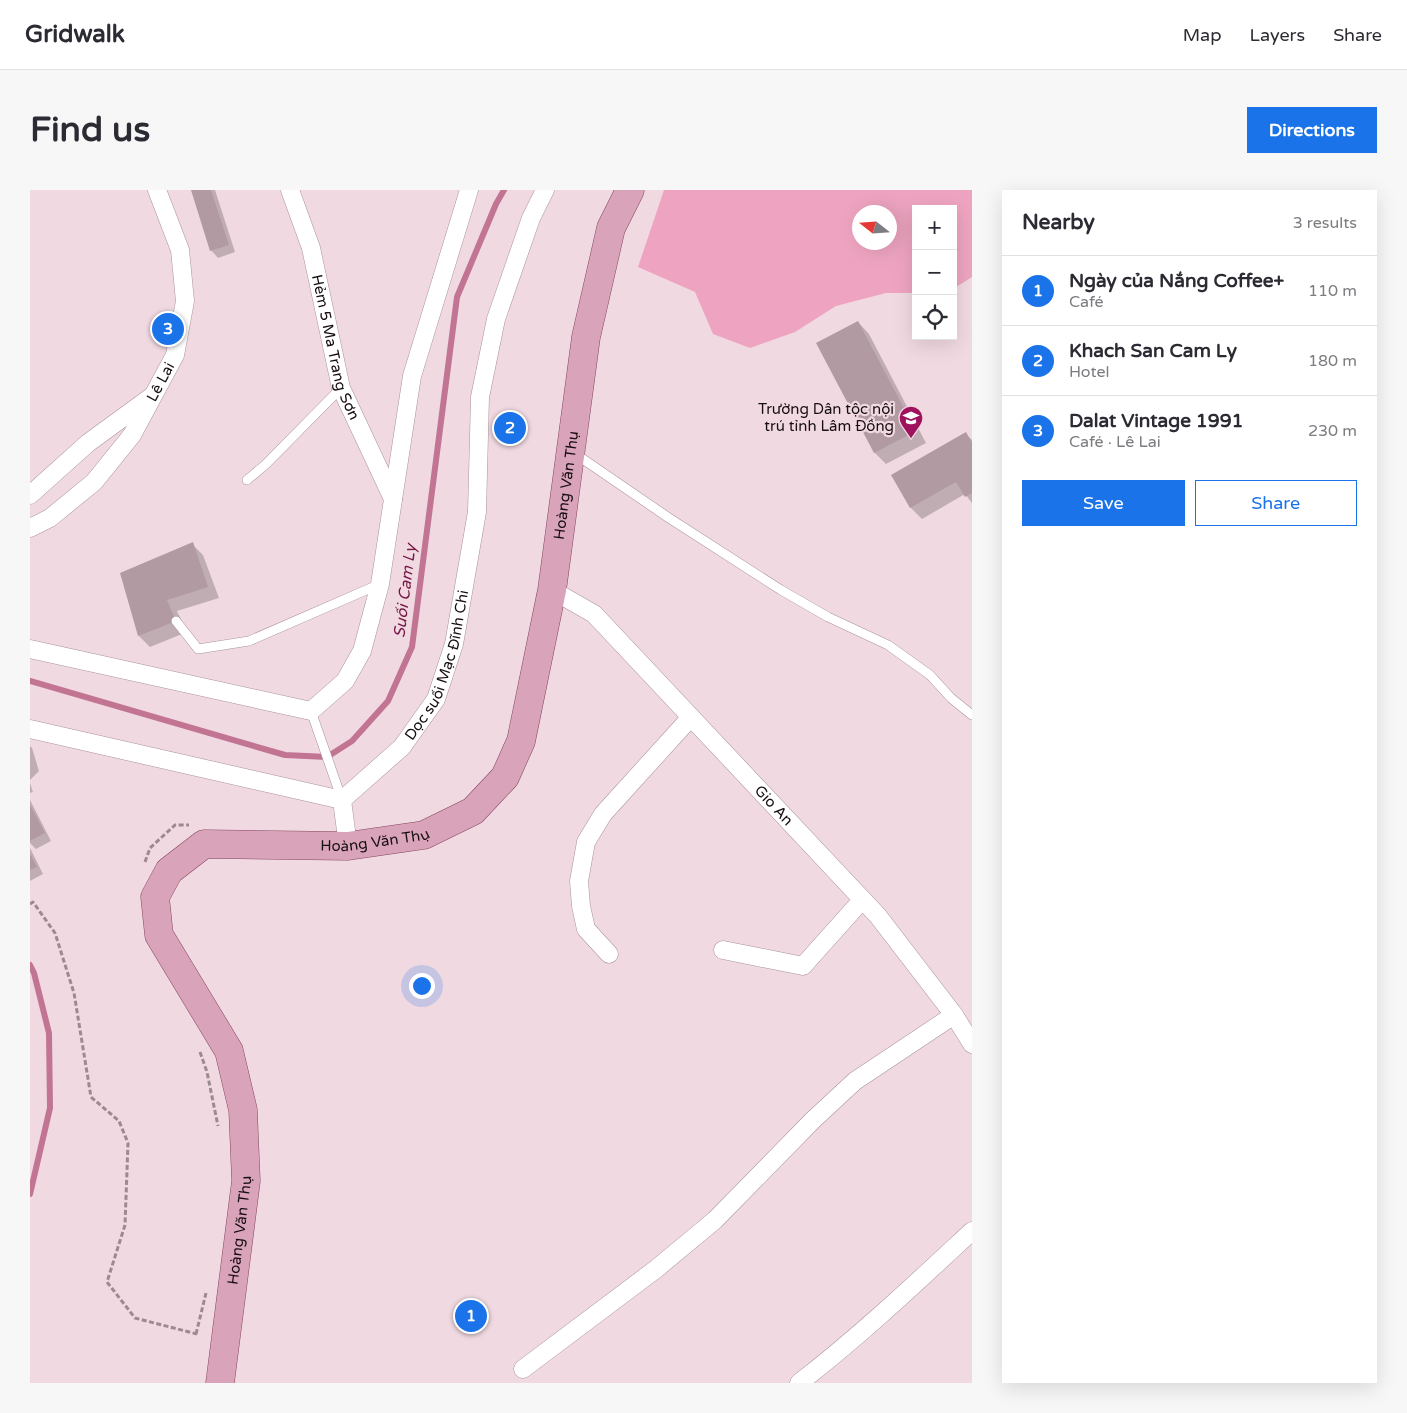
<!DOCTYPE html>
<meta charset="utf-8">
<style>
body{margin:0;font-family:"Varela Round",sans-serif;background:#f7f7f7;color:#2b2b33}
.controls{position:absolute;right:15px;top:15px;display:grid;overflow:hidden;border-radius:0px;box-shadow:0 5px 20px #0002}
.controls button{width:45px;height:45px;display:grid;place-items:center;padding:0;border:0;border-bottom:1px solid #e1e1e2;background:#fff;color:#2b2b33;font:25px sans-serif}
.compass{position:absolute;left:822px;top:15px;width:45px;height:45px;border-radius:50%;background:#fff;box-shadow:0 5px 20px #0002;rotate:287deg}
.you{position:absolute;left:391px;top:795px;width:18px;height:18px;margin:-12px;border:4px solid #fff;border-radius:50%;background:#1a73e8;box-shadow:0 0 0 8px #1a73e833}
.badge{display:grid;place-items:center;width:32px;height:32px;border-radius:50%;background:#1a73e8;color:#fff;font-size:16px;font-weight:700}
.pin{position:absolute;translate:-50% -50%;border:2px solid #fff;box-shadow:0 1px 5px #0006}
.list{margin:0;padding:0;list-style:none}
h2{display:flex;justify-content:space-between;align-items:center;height:65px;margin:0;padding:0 20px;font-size:21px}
h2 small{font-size:16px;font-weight:400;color:#7c7c81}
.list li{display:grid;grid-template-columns:32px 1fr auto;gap:15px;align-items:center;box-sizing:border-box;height:70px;padding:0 20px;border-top:1px solid #e1e1e2}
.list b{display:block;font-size:19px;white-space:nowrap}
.list p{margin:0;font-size:16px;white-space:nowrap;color:#7c7c81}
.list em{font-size:16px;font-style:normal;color:#7c7c81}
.actions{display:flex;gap:10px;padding:15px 20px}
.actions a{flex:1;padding:11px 0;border:1px solid #1a73e8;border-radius:0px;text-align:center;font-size:18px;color:#1a73e8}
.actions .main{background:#1a73e8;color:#fff}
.icon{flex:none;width:28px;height:28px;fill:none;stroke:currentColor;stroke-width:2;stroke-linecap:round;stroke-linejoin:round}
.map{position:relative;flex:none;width:942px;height:1193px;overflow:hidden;border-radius:0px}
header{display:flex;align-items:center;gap:30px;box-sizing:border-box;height:70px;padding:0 25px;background:#fff;border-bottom:1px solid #e1e1e2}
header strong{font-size:24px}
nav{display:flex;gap:28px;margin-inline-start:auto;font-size:18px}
.intro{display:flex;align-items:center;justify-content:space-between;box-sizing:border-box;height:120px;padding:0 30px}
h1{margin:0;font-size:35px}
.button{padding:12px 22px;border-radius:0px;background:#1a73e8;color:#fff;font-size:18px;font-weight:700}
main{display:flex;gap:30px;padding:0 30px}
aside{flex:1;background:#fff;border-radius:0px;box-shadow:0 5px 20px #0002}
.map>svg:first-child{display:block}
.green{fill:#eea4c0;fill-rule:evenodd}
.shadow{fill:#0003}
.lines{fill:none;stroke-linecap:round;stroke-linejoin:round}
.stream{stroke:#c27493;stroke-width:6}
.building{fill:#b19aa2}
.lane-casing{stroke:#aa939b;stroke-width:10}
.street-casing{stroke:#aa939b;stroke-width:19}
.primary-casing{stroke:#844760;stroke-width:29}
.path{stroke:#9c8a90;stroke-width:3;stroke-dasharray:5 2.5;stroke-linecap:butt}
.lane{stroke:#fff;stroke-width:9}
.street{stroke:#fff;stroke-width:18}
.primary{stroke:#d9a3b9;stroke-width:28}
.labels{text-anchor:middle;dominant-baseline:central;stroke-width:4.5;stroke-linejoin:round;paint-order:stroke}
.street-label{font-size:15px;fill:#160e11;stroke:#f1d9e1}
.poi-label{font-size:15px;fill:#160e11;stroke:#f1d9e1;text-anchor:end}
.water-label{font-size:16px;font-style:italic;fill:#751746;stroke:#f1d9e1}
</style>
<header>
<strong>Gridwalk</strong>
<nav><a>Map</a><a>Layers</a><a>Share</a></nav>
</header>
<div class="intro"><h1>Find us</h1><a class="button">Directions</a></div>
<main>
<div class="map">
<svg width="942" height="1193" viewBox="0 0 942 1193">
<rect width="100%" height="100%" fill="#f1d9e1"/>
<path class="green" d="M634,0H942V87L923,99V19H886V103H856L806,116L765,142L720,158L683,144L665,102L608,77ZM829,22H859V52H829Z"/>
<path class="shadow" d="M162,0H185L205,62L188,68L181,60Z
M828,132L839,144L896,253L856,274L845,263L788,154Z
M935,243L942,250V313L935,304L892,329L881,318L862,285Z
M162,354L173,365L189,408L147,421L157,442L120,457L109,446L91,384Z
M0,556L2,558L9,581L0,590Z
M0,593L3,602L0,603Z
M0,610L21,651L6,659L0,653Z
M0,658L13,684L0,691Z"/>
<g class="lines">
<path class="stream" d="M0,491L255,565L297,567L322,551L358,511L382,457L427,107L466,14L474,0
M0,775L4,783L19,843L20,918L0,1004"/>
</g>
<path class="building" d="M161,0H181L199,55L180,61Z
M828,131L886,241L844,263L786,153Z
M936,242L942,253V303L935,307L926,292L880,318L861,285Z
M163,352L178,397L137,410L146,431L108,446L90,383Z
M0,615L15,643L0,651Z
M0,664L7,677L0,680Z"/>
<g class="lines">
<defs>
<path id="lane" d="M544,263L639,328L751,400L798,427L858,455L900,485L921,508L942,525
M217,290L235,275L311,198
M146,431L168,459L219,451L350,394
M281,521L312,610"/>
<g id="street">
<path id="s1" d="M260,0L281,58L311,198L363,309"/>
<path d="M0,305L58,253L121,207"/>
<path id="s2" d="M0,338L20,328L64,292L102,245L145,165L155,111L150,60L127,0"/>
<path id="s3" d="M522,400L564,424L848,726L924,825L942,854"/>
<path d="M0,459L281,521L315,491L332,461L350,394L382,186L439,0"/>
<path id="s4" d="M0,539L312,610L372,557L406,509L424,454L447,322L450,207L466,129L501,28L515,0"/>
<path d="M312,610L318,656"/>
<path d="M693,760L773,776L832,710"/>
<path d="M579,764L556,739L551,716L549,691L556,652L573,624L661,527"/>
<path d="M493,1179L626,1079L685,1030L783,930L825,891L924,825"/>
<path d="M769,1193C830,1146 886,1093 942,1041"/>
</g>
<g id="primary">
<path id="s5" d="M190,1193L216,991L213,920L199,861L129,745L125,707L139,681L174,654L318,656L394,645L443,621L475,587L491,551L522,400L556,147L581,38L600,0"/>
</g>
</defs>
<use href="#lane" class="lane-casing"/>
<use href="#street" class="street-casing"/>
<use href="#primary" class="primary-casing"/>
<path class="path" d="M115,672L120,658L145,635H159
M0,714L3,712L25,743L44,803L61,907L89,931L98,953L95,1035L77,1092L105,1128L167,1144
M170,862L177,882L188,936
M166,1144L176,1103"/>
<use href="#lane" class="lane"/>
<use href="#street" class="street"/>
<use href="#primary" class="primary"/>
</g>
<defs>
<symbol id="school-pin" viewBox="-11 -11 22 30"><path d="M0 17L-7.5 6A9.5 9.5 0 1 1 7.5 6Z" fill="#9f125e" stroke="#f1d9e1"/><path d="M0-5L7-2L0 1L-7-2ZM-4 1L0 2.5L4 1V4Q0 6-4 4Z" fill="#fff"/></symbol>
</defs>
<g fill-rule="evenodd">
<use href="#school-pin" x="867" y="214" width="28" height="38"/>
</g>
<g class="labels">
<g class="street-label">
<text stroke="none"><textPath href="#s1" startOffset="164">Hẻm 5 Ma Trang Sơn</textPath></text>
<text stroke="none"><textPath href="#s2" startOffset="200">Lê Lai</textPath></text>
<text stroke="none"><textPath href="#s5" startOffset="1204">Hoàng Văn Thụ</textPath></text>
<text stroke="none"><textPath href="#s4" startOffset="491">Dọc suối Mạc Đĩnh Chi</textPath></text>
<text stroke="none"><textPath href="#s3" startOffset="311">Gio An</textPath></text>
<text stroke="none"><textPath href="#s5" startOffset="754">Hoàng Văn Thụ</textPath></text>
<text stroke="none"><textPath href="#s5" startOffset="154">Hoàng Văn Thụ</textPath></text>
</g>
<g class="poi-label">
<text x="864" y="219">Trường Dân tộc nội<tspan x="864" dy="17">trú tỉnh Lâm Đồng</tspan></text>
</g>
<g class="water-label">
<text transform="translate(375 401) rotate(-83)">Suối Cam Ly</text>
</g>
</g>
</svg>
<div class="controls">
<button>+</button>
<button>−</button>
<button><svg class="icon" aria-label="locate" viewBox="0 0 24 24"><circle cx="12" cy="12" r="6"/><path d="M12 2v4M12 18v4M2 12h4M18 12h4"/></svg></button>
</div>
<svg class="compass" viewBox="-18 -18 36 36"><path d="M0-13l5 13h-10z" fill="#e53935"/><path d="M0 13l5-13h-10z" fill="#7c7c81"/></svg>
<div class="you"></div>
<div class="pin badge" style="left:441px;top:1126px">1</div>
<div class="pin badge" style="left:480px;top:238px">2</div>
<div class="pin badge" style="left:138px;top:139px">3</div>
</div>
<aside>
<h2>Nearby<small>3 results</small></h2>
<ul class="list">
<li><span class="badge">1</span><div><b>Ngày của Nắng Coffee+</b><p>Café</p></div><em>110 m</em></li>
<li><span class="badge">2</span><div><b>Khach San Cam Ly</b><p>Hotel</p></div><em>180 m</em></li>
<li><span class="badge">3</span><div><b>Dalat Vintage 1991</b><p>Café · Lê Lai</p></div><em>230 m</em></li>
</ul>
<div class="actions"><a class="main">Save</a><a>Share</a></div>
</aside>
</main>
